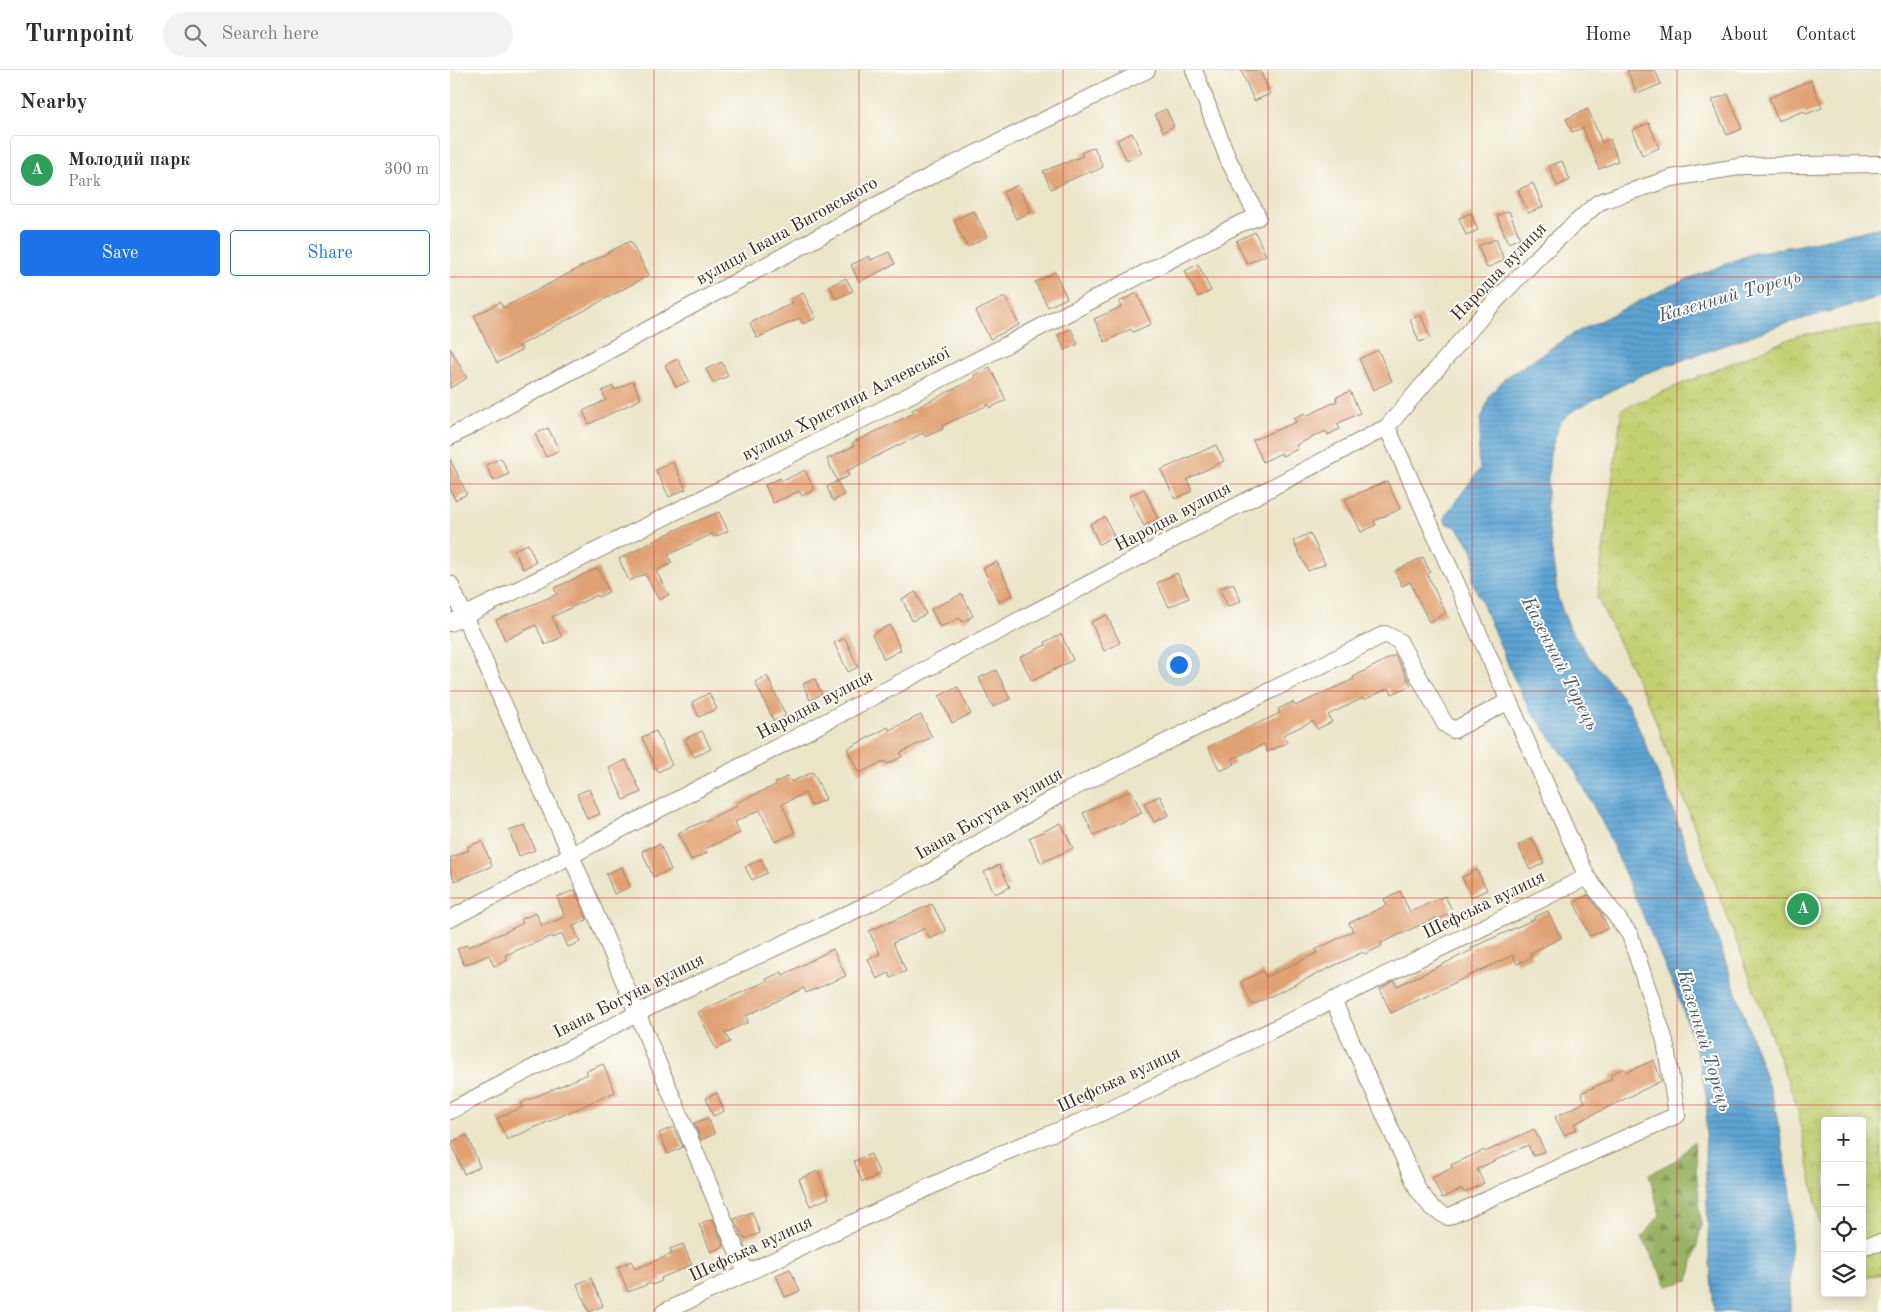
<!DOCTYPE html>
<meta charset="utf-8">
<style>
body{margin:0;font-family:"Old Standard TT",serif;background:#f2f2f3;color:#2b2b33}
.controls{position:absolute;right:15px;bottom:15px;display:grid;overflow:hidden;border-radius:5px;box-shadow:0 2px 12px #0003}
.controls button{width:45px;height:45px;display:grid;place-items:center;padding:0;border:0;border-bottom:1px solid #e1e1e2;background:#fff;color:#2b2b33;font:25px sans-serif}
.you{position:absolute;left:728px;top:594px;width:18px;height:18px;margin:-12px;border:4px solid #fff;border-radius:50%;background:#1a73e8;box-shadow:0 0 0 8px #1a73e833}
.badge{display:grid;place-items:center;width:32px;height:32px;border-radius:50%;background:#1a73e8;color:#fff;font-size:16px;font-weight:700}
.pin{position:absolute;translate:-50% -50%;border:2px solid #fff;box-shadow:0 1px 5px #0006}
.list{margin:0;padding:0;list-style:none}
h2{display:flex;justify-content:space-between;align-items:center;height:65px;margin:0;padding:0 20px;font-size:21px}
h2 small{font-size:16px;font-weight:400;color:#7c7c81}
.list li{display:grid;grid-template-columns:32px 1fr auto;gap:15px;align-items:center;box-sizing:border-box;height:70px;margin:0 10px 10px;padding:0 10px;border:1px solid #e1e1e2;border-radius:5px}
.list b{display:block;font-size:19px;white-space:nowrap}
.list p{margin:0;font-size:16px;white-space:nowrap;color:#7c7c81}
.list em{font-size:16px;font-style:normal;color:#7c7c81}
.actions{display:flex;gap:10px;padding:15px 20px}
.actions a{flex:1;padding:11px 0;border:1px solid #1a73e8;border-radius:5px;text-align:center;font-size:18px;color:#1a73e8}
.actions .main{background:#1a73e8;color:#fff}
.icon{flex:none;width:28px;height:28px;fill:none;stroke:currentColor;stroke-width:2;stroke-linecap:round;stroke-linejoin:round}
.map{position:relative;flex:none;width:1431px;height:1242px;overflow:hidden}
header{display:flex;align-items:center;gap:30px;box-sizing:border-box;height:70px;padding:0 25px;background:#fff;border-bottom:1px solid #e1e1e2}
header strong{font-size:24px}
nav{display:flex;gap:28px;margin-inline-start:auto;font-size:18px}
.search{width:350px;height:45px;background:#f2f2f3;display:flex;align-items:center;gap:12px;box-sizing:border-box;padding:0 18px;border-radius:28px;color:#7c7c81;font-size:19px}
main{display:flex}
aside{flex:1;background:#fff}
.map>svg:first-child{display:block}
.forest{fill:url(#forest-firs);stroke:#6a6e41}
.park{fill:url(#park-crowns);stroke:#7e7d48}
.water{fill:url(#water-rules);stroke:#4c6778}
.building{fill:#e0a275}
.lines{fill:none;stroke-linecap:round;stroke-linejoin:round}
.minor-casing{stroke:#938873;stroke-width:18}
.minor{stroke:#fff;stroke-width:16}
.grid{fill:none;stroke:#d62828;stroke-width:1;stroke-opacity:0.55}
.labels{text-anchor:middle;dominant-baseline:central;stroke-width:4;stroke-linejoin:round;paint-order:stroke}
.street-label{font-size:18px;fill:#3b2a1e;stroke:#fdfcf7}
.water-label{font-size:19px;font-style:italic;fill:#485b66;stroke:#fdfcf7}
</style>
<header>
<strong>Turnpoint</strong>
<div class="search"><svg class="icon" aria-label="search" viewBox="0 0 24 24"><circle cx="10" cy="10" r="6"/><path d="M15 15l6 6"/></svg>Search here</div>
<nav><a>Home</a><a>Map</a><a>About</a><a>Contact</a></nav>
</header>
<main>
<aside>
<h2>Nearby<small></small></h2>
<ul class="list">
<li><span class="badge" style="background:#2e9e5b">A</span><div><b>Молодий парк</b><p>Park</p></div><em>300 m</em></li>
</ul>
<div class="actions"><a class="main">Save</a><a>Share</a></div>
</aside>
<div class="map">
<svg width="1431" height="1242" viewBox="0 0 1431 1242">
<defs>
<pattern id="forest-firs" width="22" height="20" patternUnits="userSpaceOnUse" patternTransform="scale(1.25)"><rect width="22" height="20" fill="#99b264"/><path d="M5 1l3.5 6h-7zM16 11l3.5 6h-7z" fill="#7e9152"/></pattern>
<pattern id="park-crowns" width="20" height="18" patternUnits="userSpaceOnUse" patternTransform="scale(1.25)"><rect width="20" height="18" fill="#c2d072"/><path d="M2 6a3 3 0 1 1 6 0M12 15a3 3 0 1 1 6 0" fill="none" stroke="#a8b362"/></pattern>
<pattern id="water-rules" width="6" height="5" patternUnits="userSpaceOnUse" patternTransform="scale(1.25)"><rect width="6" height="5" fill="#5ca4d3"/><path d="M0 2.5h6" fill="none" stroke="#4d86ab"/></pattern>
</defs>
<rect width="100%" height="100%" fill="#fdfcf7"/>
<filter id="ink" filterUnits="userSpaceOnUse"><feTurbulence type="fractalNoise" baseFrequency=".02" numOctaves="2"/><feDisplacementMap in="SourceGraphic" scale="10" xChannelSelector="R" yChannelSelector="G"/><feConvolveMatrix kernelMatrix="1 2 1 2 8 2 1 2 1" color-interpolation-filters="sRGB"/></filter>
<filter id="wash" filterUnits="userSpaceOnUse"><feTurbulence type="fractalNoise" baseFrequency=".0096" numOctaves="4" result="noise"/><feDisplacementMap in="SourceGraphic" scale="20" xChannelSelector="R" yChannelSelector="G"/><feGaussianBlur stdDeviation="1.12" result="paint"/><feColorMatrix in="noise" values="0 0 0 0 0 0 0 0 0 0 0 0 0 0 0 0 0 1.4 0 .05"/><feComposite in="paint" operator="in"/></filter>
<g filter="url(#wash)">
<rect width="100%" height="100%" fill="#ebe5c8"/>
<path class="forest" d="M1244,1071L1251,1156L1239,1210L1217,1216L1192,1167L1210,1145L1199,1104L1226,1090Z"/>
<path class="park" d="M1431,255V1204L1412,1207V1051H1375V1179L1347,1036L1202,641L1147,527L1172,339L1349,265Z"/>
<path class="water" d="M1431,157V227L1328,256L1194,304L1124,340L1110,352L1100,383L1096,437L1108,529L1120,559L1139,587L1179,635L1224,742L1324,1032L1341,1122L1340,1242H1264L1259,1183L1255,1088L1257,1030L1249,989L1230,931L1156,760L1124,699L1081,641L1066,613L1022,510L1025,489L1022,479L1013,465L1004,456L996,454L994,447L1030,399L1028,387L1031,350L1040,325L1055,308L1121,265L1220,216L1304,183L1350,175Z"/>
<g id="blocks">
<path class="building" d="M791,0H810L820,24L804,31Z
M1177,0H1205L1211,14L1187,24Z
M1361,10L1372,38L1356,44L1354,41L1328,51L1319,28Z
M1278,24L1292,59L1277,65L1262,30Z
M716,39L724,56L713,62L705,44Z
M1138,39L1152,73L1160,69L1168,91L1149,99L1133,58L1122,62L1116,49Z
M1199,53L1209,78L1192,85L1182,60Z
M682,63L692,83L677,91L667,70Z
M644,77L653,97L641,103L640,101L601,119L593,101L633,86L631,83Z
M1112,91L1120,110L1107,116L1099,96Z
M1083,113L1093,137L1078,143L1068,120Z
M568,115L581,142L566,149L553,122Z
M524,141L537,167L517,177L504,150Z
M1059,141L1070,168L1058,173L1047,146Z
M1021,143L1028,160L1016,165L1009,148Z
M805,162L816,185L797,194L786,171Z
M1046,169L1054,190L1037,198L1028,176Z
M180,171L199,205L69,276L72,280L47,293L24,246L50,232L53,238Z
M439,182L445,194L409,212L401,195L419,186L421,190Z
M748,194L761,221L748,227L735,201Z
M605,202L617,228L598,237L585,212Z
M396,208L403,221L386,229L380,216Z
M353,223L366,248L353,254L350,248L307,268L300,253L343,233L341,229Z
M687,223L701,254L683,262L681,259L655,272L644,249L671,237L669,232Z
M555,227L569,255L540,269L526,241Z
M971,245L980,268L969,272L960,249Z
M621,259L628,274L615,280L608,265Z
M0,278L17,308L0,318Z
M928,280L942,311L923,320L909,289Z
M228,289L239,311L226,317L215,295Z
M272,292L278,306L263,313L256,299Z
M540,297L556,330L540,338L538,335L492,356L493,359L475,367L473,363L397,401L399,406L387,411L377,389L404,376L402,373L464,343L462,340L526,308L524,305Z
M183,311L191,329L139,354L133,341L156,330L152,321L163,316L165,320Z
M900,321L910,343L887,354L890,359L878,365L876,361L846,375L848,379L832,386L831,383L813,392L803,370L846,352L844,348L855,343L856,346L887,331L886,327Z
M98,358L109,380L96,387L85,364Z
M766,375L774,391L737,409L742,421L725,429L711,400Z
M51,388L59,404L44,411L36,395Z
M0,389L17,424L5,430L0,418Z
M223,392L236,419L219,427L206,400Z
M355,400L364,420L352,426L349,421L323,433L315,415L330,408L331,412Z
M387,411L394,425L383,431L377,417Z
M937,411L950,439L924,451L926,455L911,462L895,429Z
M694,419L708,449L694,456L679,426Z
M269,442L278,461L264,467L262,464L218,485L222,493L206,501L219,525L209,530L195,504L179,511L169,489L225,460Z
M655,447L664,466L649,474L640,454Z
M860,463L875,494L858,501L843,471Z
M78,474L86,492L73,499L64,480Z
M973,487L980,502L977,504L996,543L979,552L960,512L952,516L945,501Z
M547,492L563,525L549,532L533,498Z
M148,498L159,522L148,527L147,525L102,547L112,567L95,575L86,555L55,570L46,550L107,524L104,518Z
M727,503L739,528L719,537L707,513Z
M783,513L791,531L778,537L770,519Z
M466,522L476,544L462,551L452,529Z
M512,524L523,546L512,552L510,548L490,557L481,539Z
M657,545L670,573L654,581L641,552Z
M440,555L451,580L434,589L422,564Z
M611,564L623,590L582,611L570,587L596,575L595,572Z
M395,568L408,597L398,602L384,573Z
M945,585L961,615L942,624L939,618L914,630L913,628L878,645L882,652L867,659L863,651L833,665L837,673L817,682L814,674L782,689L785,694L770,701L758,677L830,643L828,639L843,632L845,636L904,609L903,607Z
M546,600L560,629L543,637L529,608Z
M317,606L336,646L324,651L305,612Z
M365,609L372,624L360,630L353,614Z
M508,617L521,644L502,653L489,626Z
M259,623L267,639L249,647L242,632Z
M471,645L482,667L450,683L452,687L437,694L435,691L409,703L397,679L438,657L439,660Z
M206,661L222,695L208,702L192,667Z
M252,661L261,679L244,687L235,669Z
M176,690L191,722L174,730L159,698Z
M363,702L376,729L361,736L355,723L332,734L345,763L325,772L310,740L285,752L290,763L255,779L257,783L241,790L228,763L287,736L286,733L326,715L325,713L338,706L341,712Z
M139,719L150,744L137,749L127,724Z
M681,720L692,743L644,765L633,743Z
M710,726L719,745L704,752L694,733Z
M611,753L623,778L591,793L579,768Z
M75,755L85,780L69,786L59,761Z
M1082,768L1094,793L1080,800L1068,775Z
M32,771L42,796L5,811L0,800V788L19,780L17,777Z
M210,774L221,800L203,807L192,781Z
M311,789L317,803L302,810L295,797Z
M549,795L560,817L545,824L534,802Z
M172,797L180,817L164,824L156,804Z
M1027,800L1037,820L1021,827L1012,807Z
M125,820L137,850L123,856L130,872L118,877L112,864L103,868L102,866L55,885L58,890L44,896L39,885L14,895L7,879L17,875L18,877L55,862L73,853L71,849L86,843L92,856L115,847L107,827Z
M950,821L960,842L995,826L1003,842L987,850L986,848L931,873L932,876L915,884L913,882L802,935L791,912L813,901L816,907L867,883L865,880L903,861L899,853L937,835L934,829Z
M1138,825L1150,841L1158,858L1140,866L1124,832Z
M482,834L496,861L480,869L475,858L443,873L456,901L441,908L439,903L427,909L418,889L430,884L419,861Z
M1098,841L1111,868L1080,883L1082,887L1067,894L1063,885L941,943L930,919L945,911L947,916L975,903L1022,880L1021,878L1085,849L1084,847Z
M383,879L396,906L356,923L354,918L296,946L298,952L275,963L280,972L266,979L248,942L317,911L316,909L332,902L333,905Z
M1204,990L1211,1011L1124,1054L1127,1059L1114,1065L1105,1047L1135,1032L1131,1023L1162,1009L1160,1005L1174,998L1177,1002Z
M153,994L165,1022L57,1070L47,1048L73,1037L71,1033L138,1004L136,1001Z
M267,1023L274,1041L263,1046L256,1028Z
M258,1048L265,1064L251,1070L244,1053Z
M223,1057L233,1077L218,1084L209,1063Z
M1084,1059L1095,1081L1083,1086L1078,1075L1027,1099L1034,1113L1014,1123L1012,1119L992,1128L982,1108L1002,1098L1001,1095L1034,1080L1035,1082Z
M17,1065L30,1097L14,1104L1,1072Z
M421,1084L430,1105L412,1112L404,1091Z
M368,1101L379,1128L360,1136L349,1109Z
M302,1142L310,1163L294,1169L284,1149Z
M262,1149L274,1176L261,1182L249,1154Z
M233,1174L242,1195L211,1208L212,1211L202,1215L201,1213L178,1222L168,1197L181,1191L185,1199L222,1184L220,1179Z
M340,1199L350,1221L335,1227L326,1205Z
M141,1208L153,1236L139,1242L127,1214Z"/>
</g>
</g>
<g filter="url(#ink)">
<use href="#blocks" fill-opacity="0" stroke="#938873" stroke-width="1"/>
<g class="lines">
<defs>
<path id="minor" d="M0,367L488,102L697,0
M0,514L121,785L296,1203
M0,553L433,339L789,154L808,147L778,89L744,0
M0,849L937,357L1038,239L1092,183L1149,132L1222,108L1294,96L1431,94
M883,930L968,1120L982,1138L998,1147L1227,1045L1215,971L1180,865L1137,807L937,357
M0,1041L221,926L410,838L475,805L609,725L935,564L949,571L995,654L1004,660L1059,631
M1412,1176L1431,1173
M214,1242L543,1087L647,1045L1137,807"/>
</defs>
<use href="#minor" class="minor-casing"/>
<use href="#minor" class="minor"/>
</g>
</g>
<path class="grid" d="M204,0V1242M409,0V1242M613,0V1242M818,0V1242M1022,0V1242M1227,0V1242M0,207H1431M0,414H1431M0,621H1431M0,828H1431M0,1035H1431"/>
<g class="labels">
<g class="street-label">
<text transform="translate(337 161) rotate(-29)">вулиця Івана Виговського</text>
<text transform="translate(1049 202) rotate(-46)">Народна вулиця</text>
<text transform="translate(396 334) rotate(-27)">вулиця Христини Алчевської</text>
<text transform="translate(723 447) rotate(-28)">Народна вулиця</text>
<text transform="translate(365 635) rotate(-28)">Народна вулиця</text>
<text transform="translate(539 744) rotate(-30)">Івана Богуна вулиця</text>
<text transform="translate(1034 835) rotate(-26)">Шефська вулиця</text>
<text transform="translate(179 926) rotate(-27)">Івана Богуна вулиця</text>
<text transform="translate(669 1010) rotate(-25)">Шефська вулиця</text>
<text transform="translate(301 1179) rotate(-25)">Шефська вулиця</text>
</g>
<g class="water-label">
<text transform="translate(1280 227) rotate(-16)">Казенний Торець</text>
<text transform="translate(1109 594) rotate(63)">Казенний Торець</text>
<text transform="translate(1253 971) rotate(73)">Казенний Торець</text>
</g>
</g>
</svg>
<div class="controls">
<button>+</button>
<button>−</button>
<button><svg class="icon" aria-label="locate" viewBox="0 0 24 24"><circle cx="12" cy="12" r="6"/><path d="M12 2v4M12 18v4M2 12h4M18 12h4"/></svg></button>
<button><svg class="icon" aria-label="layers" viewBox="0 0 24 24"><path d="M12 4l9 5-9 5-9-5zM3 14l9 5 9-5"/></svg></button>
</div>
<div class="you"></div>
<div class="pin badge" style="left:1353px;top:839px;background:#2e9e5b">A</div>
</div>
</main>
